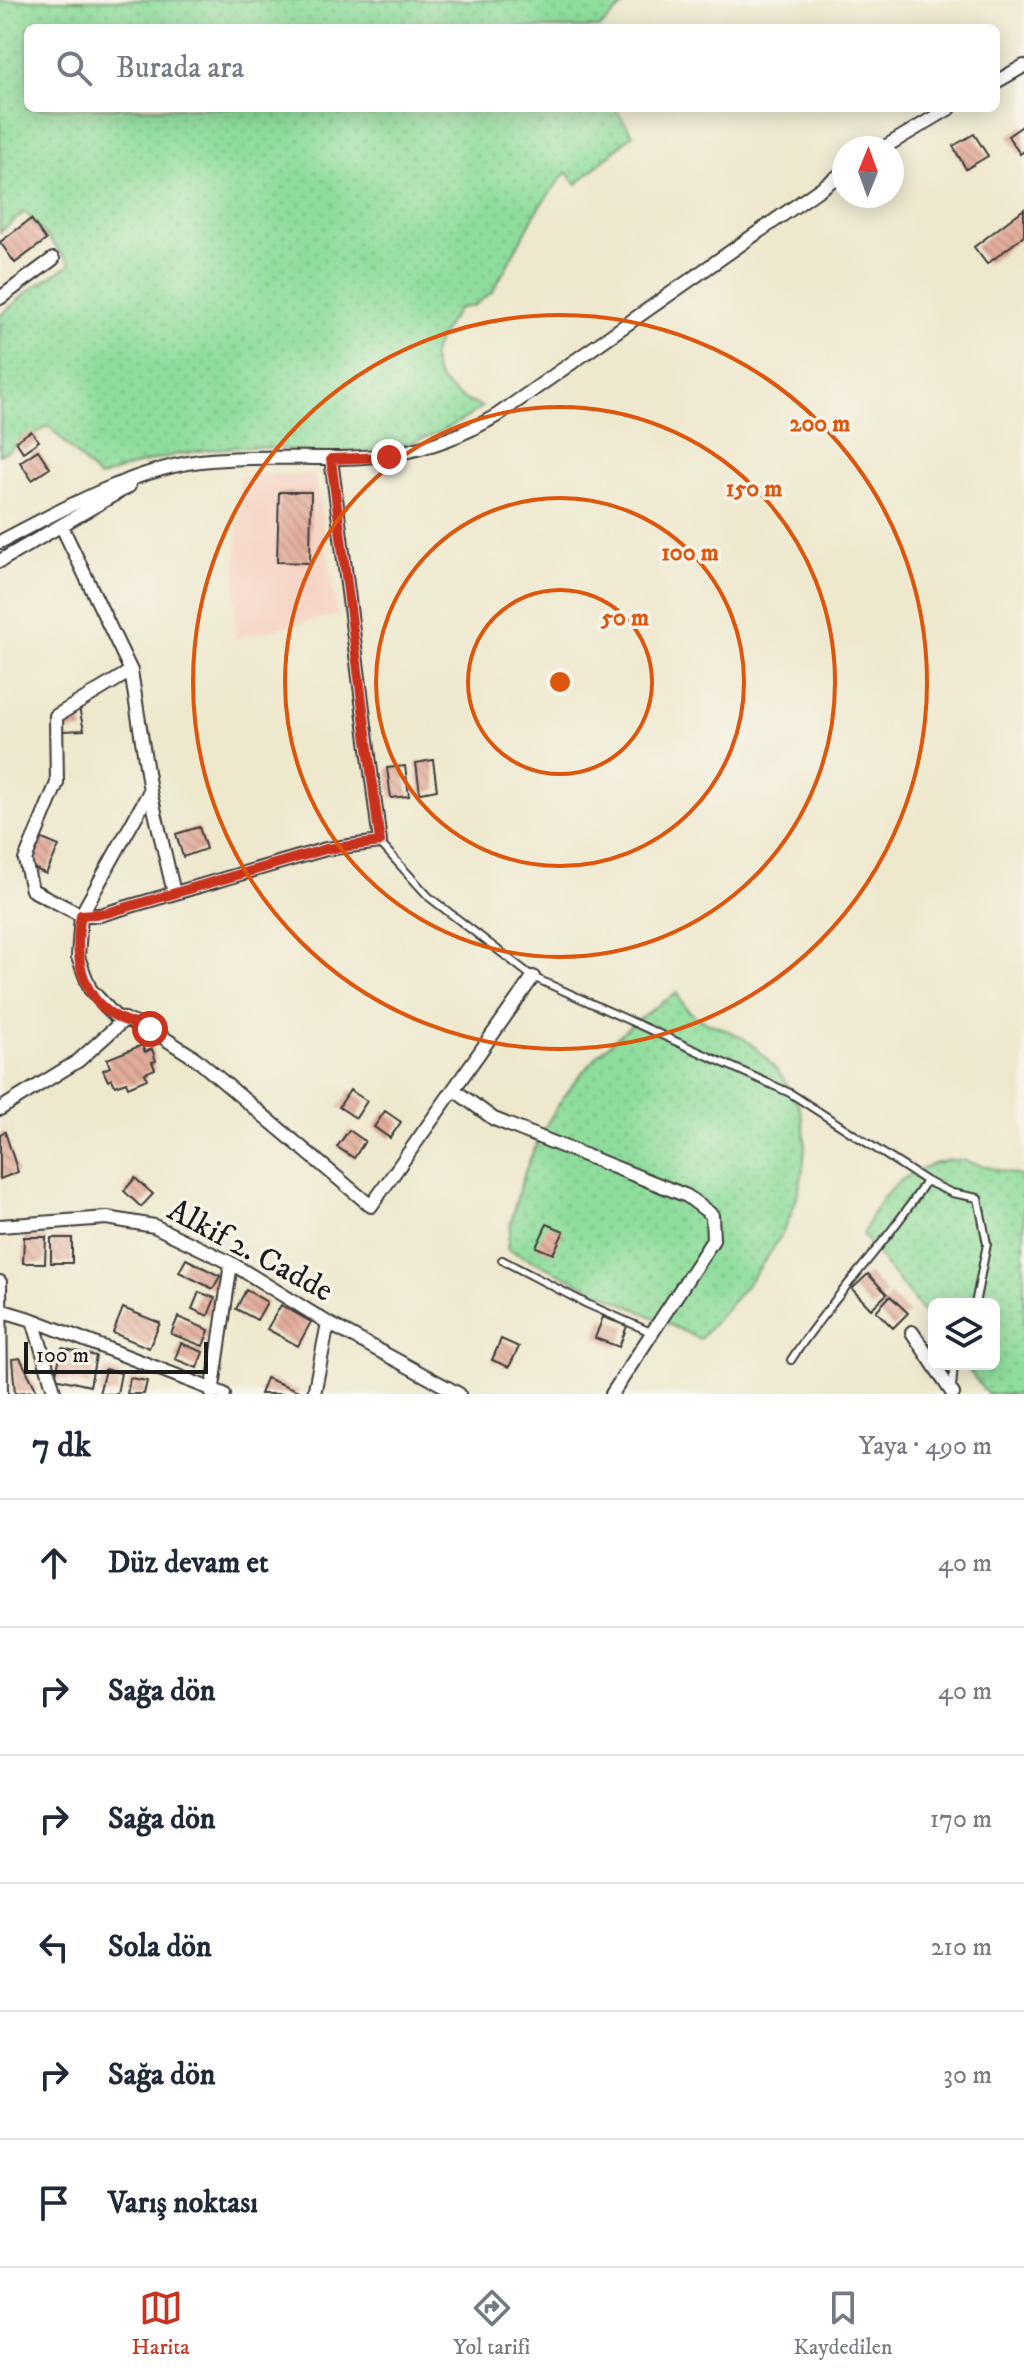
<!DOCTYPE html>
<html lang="tr">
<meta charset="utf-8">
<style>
body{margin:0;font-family:"IM FELL DW Pica",serif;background:#f2f2f3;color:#1f2937}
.controls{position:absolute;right:24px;bottom:24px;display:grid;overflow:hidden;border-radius:12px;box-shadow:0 4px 20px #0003}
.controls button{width:72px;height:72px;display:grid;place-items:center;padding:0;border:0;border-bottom:2px solid #e0e1e3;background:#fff;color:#1f2937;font:40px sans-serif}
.compass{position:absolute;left:832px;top:136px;width:72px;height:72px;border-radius:50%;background:#fff;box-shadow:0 4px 20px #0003;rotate:1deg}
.scale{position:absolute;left:24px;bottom:20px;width:184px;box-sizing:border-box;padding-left:8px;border:4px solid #1c1c1c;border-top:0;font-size:22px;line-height:28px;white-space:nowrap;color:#1c1c1c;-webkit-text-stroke:6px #f7f3e8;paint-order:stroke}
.stop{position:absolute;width:24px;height:24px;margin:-18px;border:6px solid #c8321e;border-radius:50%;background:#fff}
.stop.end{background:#c8321e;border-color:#fff;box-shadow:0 2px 8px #0008}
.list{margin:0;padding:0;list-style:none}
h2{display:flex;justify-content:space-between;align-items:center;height:104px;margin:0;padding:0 32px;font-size:34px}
h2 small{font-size:26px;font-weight:400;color:#747a83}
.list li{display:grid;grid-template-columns:52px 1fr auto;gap:24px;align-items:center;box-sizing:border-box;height:128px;padding:0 32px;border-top:2px solid #e0e1e3}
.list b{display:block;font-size:30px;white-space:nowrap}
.list em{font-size:26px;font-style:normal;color:#747a83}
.icon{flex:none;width:44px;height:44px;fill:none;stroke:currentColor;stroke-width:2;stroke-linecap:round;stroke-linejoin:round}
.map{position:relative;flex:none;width:1024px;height:1394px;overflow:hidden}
.search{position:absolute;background:#fff;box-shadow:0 4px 20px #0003;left:24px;right:24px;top:24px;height:88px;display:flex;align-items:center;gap:20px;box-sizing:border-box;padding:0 28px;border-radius:12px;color:#747a83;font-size:30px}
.sheet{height:872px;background:#fff}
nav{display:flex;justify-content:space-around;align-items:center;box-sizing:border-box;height:112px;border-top:2px solid #e0e1e3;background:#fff;font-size:22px;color:#747a83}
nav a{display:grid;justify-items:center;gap:4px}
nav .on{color:#c8321e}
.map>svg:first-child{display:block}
.built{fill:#f6d2c3}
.grass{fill:url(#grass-dots);stroke:#557c5c;stroke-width:2}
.building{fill:url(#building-back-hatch)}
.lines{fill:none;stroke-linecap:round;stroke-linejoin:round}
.service-casing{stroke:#3c3b37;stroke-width:10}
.minor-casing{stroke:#3c3b37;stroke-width:16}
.service{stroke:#fff;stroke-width:6}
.minor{stroke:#fff;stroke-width:12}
.route{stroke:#c8321e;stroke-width:10}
.ring{fill:none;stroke:#de560d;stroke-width:4}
.labels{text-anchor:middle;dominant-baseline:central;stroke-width:7;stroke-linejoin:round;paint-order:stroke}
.street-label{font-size:32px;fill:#1c1c1c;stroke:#f7f3e8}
.centre{fill:#de560d;stroke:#f7f3e8;stroke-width:4}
.ring-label{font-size:24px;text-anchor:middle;font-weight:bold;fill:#de560d;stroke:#f7f3e8;stroke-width:7;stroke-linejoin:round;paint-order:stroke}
</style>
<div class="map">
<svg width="1024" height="1394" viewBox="0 0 1024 1394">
<defs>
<pattern id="grass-dots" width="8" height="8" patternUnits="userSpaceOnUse" patternTransform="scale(2)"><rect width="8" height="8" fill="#8edd9b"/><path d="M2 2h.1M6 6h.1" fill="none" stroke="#7abd85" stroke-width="1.8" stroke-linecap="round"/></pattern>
<pattern id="building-back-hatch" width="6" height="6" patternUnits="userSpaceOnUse" patternTransform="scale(2)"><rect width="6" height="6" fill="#e2ac9b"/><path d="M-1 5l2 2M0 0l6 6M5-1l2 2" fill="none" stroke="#c19385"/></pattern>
</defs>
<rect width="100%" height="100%" fill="#f7f3e8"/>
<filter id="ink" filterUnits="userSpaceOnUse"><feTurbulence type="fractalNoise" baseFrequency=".0125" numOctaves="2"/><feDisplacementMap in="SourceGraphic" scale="16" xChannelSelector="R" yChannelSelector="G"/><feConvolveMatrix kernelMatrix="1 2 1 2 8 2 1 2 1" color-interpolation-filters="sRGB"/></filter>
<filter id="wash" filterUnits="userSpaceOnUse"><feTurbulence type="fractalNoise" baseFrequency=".006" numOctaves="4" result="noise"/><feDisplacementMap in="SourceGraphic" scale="32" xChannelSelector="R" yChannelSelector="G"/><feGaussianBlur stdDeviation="1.8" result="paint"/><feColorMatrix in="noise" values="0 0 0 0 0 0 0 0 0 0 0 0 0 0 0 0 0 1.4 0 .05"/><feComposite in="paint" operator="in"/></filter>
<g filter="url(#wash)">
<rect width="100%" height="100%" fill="#eee8cd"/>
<path class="built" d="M315,474L337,615L235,638L239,476Z"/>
<path class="grass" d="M0,0H629L600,28H28V108H615L633,134L577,184L566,172L539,207L493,291L475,305L458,309C450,322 436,339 433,354C429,381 461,400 482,407C436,441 385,455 327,453C303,452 279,447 254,447C200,447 149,458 99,478L49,426L0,455V316L31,289L71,264L25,212L0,232Z
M677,993C692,1029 724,1022 750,1043C764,1055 785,1078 794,1095C816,1136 801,1200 780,1237C759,1274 727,1307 700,1339L507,1249C520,1138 581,1051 677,993Z
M950,1160H962L1024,1177V1394H987L964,1364H994V1304H934V1326L863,1236C877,1194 906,1168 950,1160Z"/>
<g id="blocks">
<path class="building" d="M1024,125V151L1020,154L1008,136Z
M974,134L988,156L966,169L953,146Z
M1024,209V236L987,264L974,247Z
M31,219L46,240L15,263L0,242Z
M31,431L39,441L23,452L16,441Z
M38,450L50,468L32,480L20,462Z
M279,492H311L310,563L277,562Z
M79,708L84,730L63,731L60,716Z
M433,760L437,790L420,793L416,763Z
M405,766L409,796L391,798L387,768Z
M199,827L206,849L183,857L176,834Z
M40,838L59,846L46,874L27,865Z
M142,1045L145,1052L152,1049L156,1061L152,1062L155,1069L145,1073L147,1079L128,1087L126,1082L115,1086L112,1079L108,1081L103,1070L110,1067L107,1059Z
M350,1090L367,1101L356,1118L339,1107Z
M385,1111L401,1122L390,1138L374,1127Z
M349,1130L365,1141L354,1158L337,1147Z
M5,1132L18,1172L0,1179V1134Z
M135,1178L153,1194L141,1207L124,1191Z
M547,1224L564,1231L553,1254L536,1247Z
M24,1237H46L45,1263H23Z
M51,1238H72V1263H51Z
M186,1259L220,1276L213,1289L179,1272Z
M868,1274L887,1294L871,1309L852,1289Z
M246,1290L267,1302L257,1320L236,1309Z
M199,1292L215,1298L208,1316L192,1309Z
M890,1296L908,1313L893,1328L876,1311Z
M281,1305L311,1322L298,1346L267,1329Z
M123,1308L160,1323L149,1348L113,1333Z
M178,1317L209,1330L203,1346L171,1334Z
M603,1317L627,1326L619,1347L595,1338Z
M501,1339L519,1347L509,1367L492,1360Z
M181,1343L203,1352L197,1368L175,1359Z
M62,1348L96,1356L90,1386L55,1378Z
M20,1358L37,1391L15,1393L12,1359Z
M105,1369L121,1373L117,1394H99Z
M130,1378L147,1381L144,1394H127Z
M266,1378L299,1391L298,1394H260Z"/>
</g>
</g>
<g filter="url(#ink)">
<use href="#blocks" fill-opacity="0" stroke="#3c3b37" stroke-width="2"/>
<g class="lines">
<defs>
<path id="service" d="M380,843L429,897L533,977L790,1093L926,1181L952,1193L978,1198L987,1244L975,1304
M502,1260L587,1304L653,1333
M791,1360C832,1297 887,1244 926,1181
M952,1388L954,1364"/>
<path id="minor" d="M996,82L1024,66
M883,148L950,108
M0,298L53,259
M62,527L131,671L150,791L174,893
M0,542C62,509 139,466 210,460C321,450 390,478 496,416L844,172
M0,561L129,486
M131,671L56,716L57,783L25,860L32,890L81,915H100L326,849L380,842L331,459
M150,791L81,915L78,957L90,989L115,1016L150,1029L195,1058L371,1206L533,977
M454,1090L494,1119L687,1196L712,1215L713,1240L612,1394
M0,1109L78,1061L125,1019
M0,1226L107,1218L154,1226L231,1263L328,1323L459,1394
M0,1282L1,1394
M3,1311L33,1320L55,1394
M33,1320L224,1394
M912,1332L953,1394
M212,1394L231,1263
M314,1394L328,1323"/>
</defs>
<use href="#service" class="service-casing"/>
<use href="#minor" class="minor-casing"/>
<use href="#service" class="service"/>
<use href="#minor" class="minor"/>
</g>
</g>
<g class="lines" filter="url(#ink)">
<path class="route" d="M150,1029C139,1025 125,1022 115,1016C79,996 74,950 81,915L107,913L326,849L380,842L331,459L389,457"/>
</g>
<g class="ring">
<circle cx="560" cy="682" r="92"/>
<circle cx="560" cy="682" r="184"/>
<circle cx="560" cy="682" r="275"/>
<circle cx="560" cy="682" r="367"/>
</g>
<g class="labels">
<g class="street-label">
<text transform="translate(250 1251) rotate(28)">Alkif 2. Cadde</text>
</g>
</g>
<circle cx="560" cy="682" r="12" class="centre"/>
<g class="ring-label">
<text x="820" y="431">200 m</text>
<text x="754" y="496">150 m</text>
<text x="690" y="560">100 m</text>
<text x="625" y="625">50 m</text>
</g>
</svg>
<div class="controls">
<button><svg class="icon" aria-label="layers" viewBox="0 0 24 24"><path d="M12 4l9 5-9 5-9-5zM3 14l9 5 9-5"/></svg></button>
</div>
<svg class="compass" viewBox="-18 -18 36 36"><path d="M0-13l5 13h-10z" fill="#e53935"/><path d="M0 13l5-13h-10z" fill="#747a83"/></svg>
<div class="scale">100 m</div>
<div class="stop" style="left:150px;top:1029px"></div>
<div class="stop end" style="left:389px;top:457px"></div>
<div class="search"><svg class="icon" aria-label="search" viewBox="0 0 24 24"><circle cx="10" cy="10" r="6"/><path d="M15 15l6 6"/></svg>Burada ara</div>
</div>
<section class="sheet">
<h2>7 dk<small>Yaya · 490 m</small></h2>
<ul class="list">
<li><svg class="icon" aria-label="ahead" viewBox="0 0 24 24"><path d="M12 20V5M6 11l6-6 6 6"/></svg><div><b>Düz devam et</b></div><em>40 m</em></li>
<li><svg class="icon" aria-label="right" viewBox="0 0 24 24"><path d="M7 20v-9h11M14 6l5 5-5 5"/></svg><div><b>Sağa dön</b></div><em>40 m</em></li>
<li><svg class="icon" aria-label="right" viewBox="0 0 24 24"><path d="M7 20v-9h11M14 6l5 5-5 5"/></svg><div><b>Sağa dön</b></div><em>170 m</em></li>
<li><svg class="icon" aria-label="left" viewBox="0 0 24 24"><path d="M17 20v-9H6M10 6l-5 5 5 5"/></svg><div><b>Sola dön</b></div><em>210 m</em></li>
<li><svg class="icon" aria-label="right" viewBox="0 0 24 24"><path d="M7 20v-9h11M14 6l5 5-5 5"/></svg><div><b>Sağa dön</b></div><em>30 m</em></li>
<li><svg class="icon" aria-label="arrive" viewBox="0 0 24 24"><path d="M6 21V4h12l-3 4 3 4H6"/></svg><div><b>Varış noktası</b></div></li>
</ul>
</section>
<nav>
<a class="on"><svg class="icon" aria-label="map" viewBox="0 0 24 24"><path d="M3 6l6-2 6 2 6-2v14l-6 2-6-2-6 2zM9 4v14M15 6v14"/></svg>Harita</a>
<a><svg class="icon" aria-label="directions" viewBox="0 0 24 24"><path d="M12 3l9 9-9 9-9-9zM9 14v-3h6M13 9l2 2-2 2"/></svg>Yol tarifi</a>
<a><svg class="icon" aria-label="saved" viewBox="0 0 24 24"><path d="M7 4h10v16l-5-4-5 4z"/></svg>Kaydedilen</a>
</nav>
